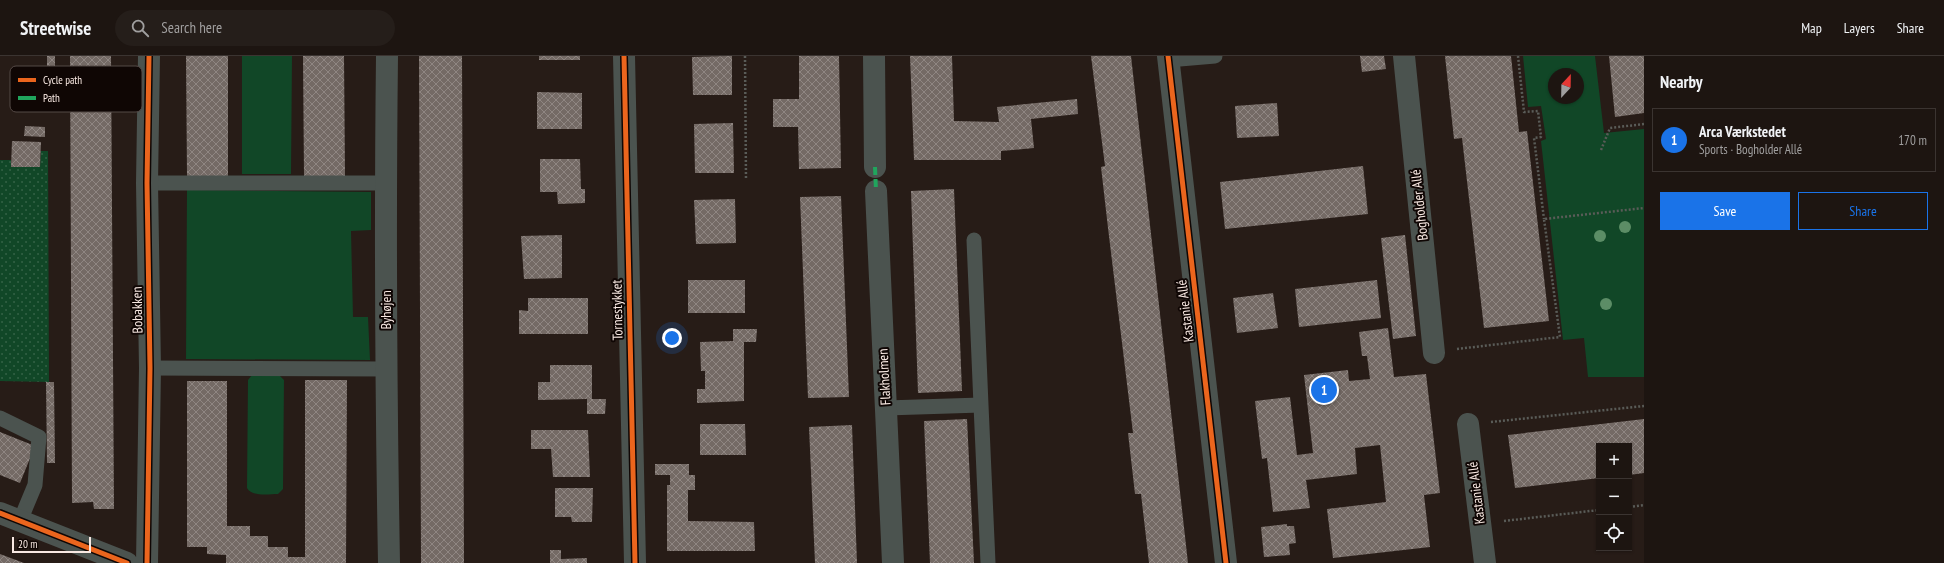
<!DOCTYPE html>
<meta charset="utf-8">
<style>
body{margin:0;font-family:"PT Sans Narrow",sans-serif;background:#251e1a;color:#f1f3f6}
.controls{position:absolute;right:12px;bottom:12px;display:grid;overflow:hidden;border-radius:0px;box-shadow:0 1px 3px #0004}
.controls button{width:36px;height:36px;display:grid;place-items:center;padding:0;border:0;border-bottom:1px solid #3b3431;background:#1d1511;color:#f1f3f6;font:20px sans-serif}
.compass{position:absolute;left:1548px;top:12px;width:36px;height:36px;border-radius:50%;background:#1d1511;box-shadow:0 1px 3px #0004;rotate:22deg}
.scale{position:absolute;left:12px;bottom:10px;width:79px;box-sizing:border-box;padding-left:4px;border:2px solid #f9e9e3;border-top:0;font-size:11px;line-height:14px;white-space:nowrap;color:#f9e9e3;-webkit-text-stroke:3px #0f0604;paint-order:stroke}
.you{position:absolute;left:672px;top:282px;width:14px;height:14px;margin:-10px;border:3px solid #fff;border-radius:50%;background:#1a73e8;box-shadow:0 0 0 6px #1a73e833}
.badge{display:grid;place-items:center;width:26px;height:26px;border-radius:50%;background:#1a73e8;color:#fff;font-size:13px;font-weight:700}
.pin{position:absolute;translate:-50% -50%;border:2px solid #fff;box-shadow:0 1px 4px #0006}
.list{margin:0;padding:0;list-style:none}
h2{display:flex;justify-content:space-between;align-items:center;height:52px;margin:0;padding:0 16px;font-size:17px}
h2 small{font-size:13px;font-weight:400;color:#a09f9f}
.list li{display:grid;grid-template-columns:26px 1fr auto;gap:12px;align-items:center;box-sizing:border-box;height:64px;margin:0 8px 8px;padding:0 8px;border:1px solid #3b3431;border-radius:0px}
.list b{display:block;font-size:15px;white-space:nowrap}
.list p{margin:0;font-size:13px;white-space:nowrap;color:#a09f9f}
.list em{font-size:13px;font-style:normal;color:#a09f9f}
.actions{display:flex;gap:8px;padding:12px 16px}
.actions a{flex:1;padding:9px 0;border:1px solid #1a73e8;border-radius:0px;text-align:center;font-size:14px;color:#1a73e8}
.actions .main{background:#1a73e8;color:#fff}
.icon{flex:none;width:22px;height:22px;fill:none;stroke:currentColor;stroke-width:2;stroke-linecap:round;stroke-linejoin:round}
.map{position:relative;flex:none;width:1644px;height:507px;overflow:hidden}
header{display:flex;align-items:center;gap:24px;box-sizing:border-box;height:56px;padding:0 20px;background:#1d1511;border-bottom:1px solid #3b3431}
header strong{font-size:19px}
nav{display:flex;gap:22px;margin-inline-start:auto;font-size:14px}
.search{width:280px;height:36px;background:#251e1a;display:flex;align-items:center;gap:10px;box-sizing:border-box;padding:0 14px;border-radius:22px;color:#a09f9f;font-size:15px}
main{display:flex}
aside{flex:1;background:#1d1511}
.map>svg:first-child{display:block}
.grass{fill:url(#grass-dots)}
.park{fill:#114727;fill-rule:evenodd}
.building{fill:url(#building-cross-hatch)}
.lines{fill:none;stroke-linecap:round;stroke-linejoin:round}
.path{stroke:#5a5c58;stroke-width:2.5;stroke-dasharray:2 2;stroke-linecap:butt}
.lane{stroke:#4b534f;stroke-width:15}
.street{stroke:#4b534f;stroke-width:22}
.quiet{stroke:#20a55d;stroke-width:4;stroke-dasharray:8 4;stroke-linecap:butt}
.cycleway-casing{stroke:#0f0604;stroke-width:8}
.cycleway{stroke:#eb651d;stroke-width:5}
.tree{fill:#5c8d66}
.labels{text-anchor:middle;dominant-baseline:central;stroke-width:4;stroke-linejoin:round;paint-order:stroke}
.street-label{font-size:14px;fill:#f9e9e3;stroke:#0f0604}
.key{fill:#0f0604;stroke:#554a47;stroke-width:1}
.key-label{font-size:11px;fill:#f9e9e3}
</style>
<header>
<strong>Streetwise</strong>
<div class="search"><svg class="icon" aria-label="search" viewBox="0 0 24 24"><circle cx="10" cy="10" r="6"/><path d="M15 15l6 6"/></svg>Search here</div>
<nav><a>Map</a><a>Layers</a><a>Share</a></nav>
</header>
<main>
<div class="map">
<svg width="1644" height="507" viewBox="0 0 1644 507">
<defs>
<pattern id="grass-dots" width="8" height="8" patternUnits="userSpaceOnUse"><rect width="8" height="8" fill="#114727"/><path d="M2 2h.1M6 6h.1" fill="none" stroke="#346246" stroke-width="1.8" stroke-linecap="round"/></pattern>
<pattern id="building-cross-hatch" width="8" height="8" patternUnits="userSpaceOnUse"><rect width="8" height="8" fill="#746a65"/><path d="M0 0l8 8M0 8l8-8" fill="none" stroke="#8f8682"/></pattern>
</defs>
<rect width="100%" height="100%" fill="#271c17"/>
<path class="grass" d="M41,95H48L49,326L0,325V104H11V111H40Z"/>
<path class="park" d="M242,0H292L291,118H242Z
M1523,0H1595L1604,77L1644,73V321H1588L1584,282L1563,284L1541,85L1546,83L1541,50L1528,51ZM1554,18H1578V42H1554Z
M187,134L371,136V174L351,175L353,261H368L370,304L186,303Z
M252,319H279L284,324L283,433L278,438C269,438 252,441 247,432L248,324Z"/>
<path class="building" d="M47,0H55V38H47Z
M70,0H111L114,453H94L93,446L72,447Z
M186,0H228V120H187Z
M303,0H344L345,120H304Z
M419,0H462L464,507H421Z
M539,0H580V4H539Z
M727,0H732V39H693L692,1Z
M799,0H839L841,112L799,113L798,71H773V43H799Z
M910,0H952L954,65L999,66L997,51L1077,43L1078,58L1031,63L1034,92L1001,95V104H914Z
M1091,0H1131L1188,507H1149L1141,438H1135L1128,377H1133L1108,172L1101,111L1105,110Z
M1360,0H1384L1386,13L1362,16Z
M1445,0H1511L1519,76L1527,75L1549,265L1484,272L1462,82L1454,83Z
M1609,0H1644V57L1615,61Z
M537,36L582,37V73H537Z
M1277,47L1279,80L1237,82L1235,50Z
M733,67L734,117H695L694,68Z
M25,70L45,71V81L24,80Z
M12,85L41,86L40,111H11Z
M540,103H580L581,133H585V147L558,148L557,136H540Z
M1363,110L1368,158L1225,173L1220,126Z
M954,133L962,335L918,337L911,135Z
M841,140L849,341L808,342L800,141Z
M735,143L736,187L696,188L694,144Z
M562,179V222L524,223L521,180Z
M1405,179L1416,280L1393,283L1381,182Z
M688,224H745V257H688Z
M1377,224L1381,262L1299,271L1295,233Z
M1273,237L1278,272L1237,277L1233,242Z
M528,242H588V278H519V254L528,255Z
M1388,272L1394,321L1426,318L1440,437L1424,439L1430,491L1333,502L1327,453L1386,446L1380,389L1355,392L1357,418L1306,424L1310,452L1273,456L1267,402L1262,403L1255,345L1290,341L1297,399L1313,397L1304,319L1348,314L1349,325L1370,323L1367,300H1362L1359,276Z
M733,273H757L756,286H744V345L697,347V333H705V315H701L700,286L733,285Z
M550,309H592V343H606L605,358H587V343L538,344V326H550Z
M305,324H347L346,507H226V499L207,498V491H187V325H227V470H250V480H268V491H288V501H305Z
M46,326H54L55,407H47Z
M967,363L974,507H930L924,365Z
M1644,363V417L1629,419V390H1599V422L1515,432L1508,379Z
M700,368H745L746,399H700Z
M852,369L857,507H815L809,371Z
M531,374H588L590,421H553L551,393H531Z
M0,376L35,390L20,427L0,419Z
M655,408H689V419H695V434H688V465L754,466L755,495H667V429H670V419H655Z
M555,432H593L592,466H572L571,461H555Z
M1287,468V470H1294L1296,487L1289,488L1290,499L1264,501L1261,471Z
M550,494H561V503L587,502V507H550Z
M0,498L24,507H0Z"/>
<g class="lines">
<path class="path" d="M745,0L746,124
M1518,0L1524,56L1538,55L1541,81L1534,82L1544,163
M1601,94L1610,72L1644,68
M1457,293L1560,281L1544,163L1644,152
M1491,366L1644,350
M1629,451L1644,449
M1504,465L1599,454"/>
<path class="lane" d="M1168,4L1215,0
M147,127H385
M150,312L386,313
M981,349L988,507
M886,352L981,349L974,184
M0,362L39,381L35,429L20,465"/>
<path class="street" d="M387,0C385,169 386,338 389,507
M624,0L635,507
M874,0L875,111
M1168,0L1226,507
M1404,0L1434,297
M876,135L893,507
M1468,368L1485,507
M0,457L127,507
M147,507L150,312L147,127L149,0"/>
<path class="quiet" d="M875,111L876,135"/>
<defs>
<path id="cycleway" d="M624,0L635,507
M1168,0L1226,507
M0,457L127,507
M147,507L150,312L147,127L149,0"/>
</defs>
<use href="#cycleway" class="cycleway-casing"/>
<use href="#cycleway" class="cycleway"/>
</g>
<g class="tree">
<circle cx="1625" cy="171" r="6"/>
<circle cx="1600" cy="180" r="6"/>
<circle cx="1606" cy="248" r="6"/>
</g>
<g class="labels">
<g class="street-label">
<text transform="translate(1419 149) rotate(-96)">Bogholder Allé</text>
<text transform="translate(137 254) rotate(-91)">Bobakken</text>
<text transform="translate(386 254) rotate(-90)">Byhøjen</text>
<text transform="translate(617 254) rotate(-91)">Tornestykket</text>
<text transform="translate(1185 255) rotate(-97)">Kastanie Allé</text>
<text transform="translate(884 321) rotate(-93)">Flakholmen</text>
<text transform="translate(1476 437) rotate(-97)">Kastanie Allé</text>
</g>
</g>
<rect x="10" y="10" width="132" height="46" rx="6" class="key"/>
<rect x="18" y="22" width="18" height="4" fill="#eb651d"/>
<rect x="18" y="40" width="18" height="4" fill="#20a55d"/>
<g class="key-label">
<text x="43" y="28">Cycle path</text>
<text x="43" y="46">Path</text>
</g>
</svg>
<div class="controls">
<button>+</button>
<button>−</button>
<button><svg class="icon" aria-label="locate" viewBox="0 0 24 24"><circle cx="12" cy="12" r="6"/><path d="M12 2v4M12 18v4M2 12h4M18 12h4"/></svg></button>
</div>
<svg class="compass" viewBox="-18 -18 36 36"><path d="M0-13l5 13h-10z" fill="#e53935"/><path d="M0 13l5-13h-10z" fill="#a09f9f"/></svg>
<div class="scale">20 m</div>
<div class="you"></div>
<div class="pin badge" style="left:1324px;top:334px">1</div>
</div>
<aside>
<h2>Nearby<small></small></h2>
<ul class="list">
<li><span class="badge">1</span><div><b>Arca Værkstedet</b><p>Sports · Bogholder Allé</p></div><em>170 m</em></li>
</ul>
<div class="actions"><a class="main">Save</a><a>Share</a></div>
</aside>
</main>
